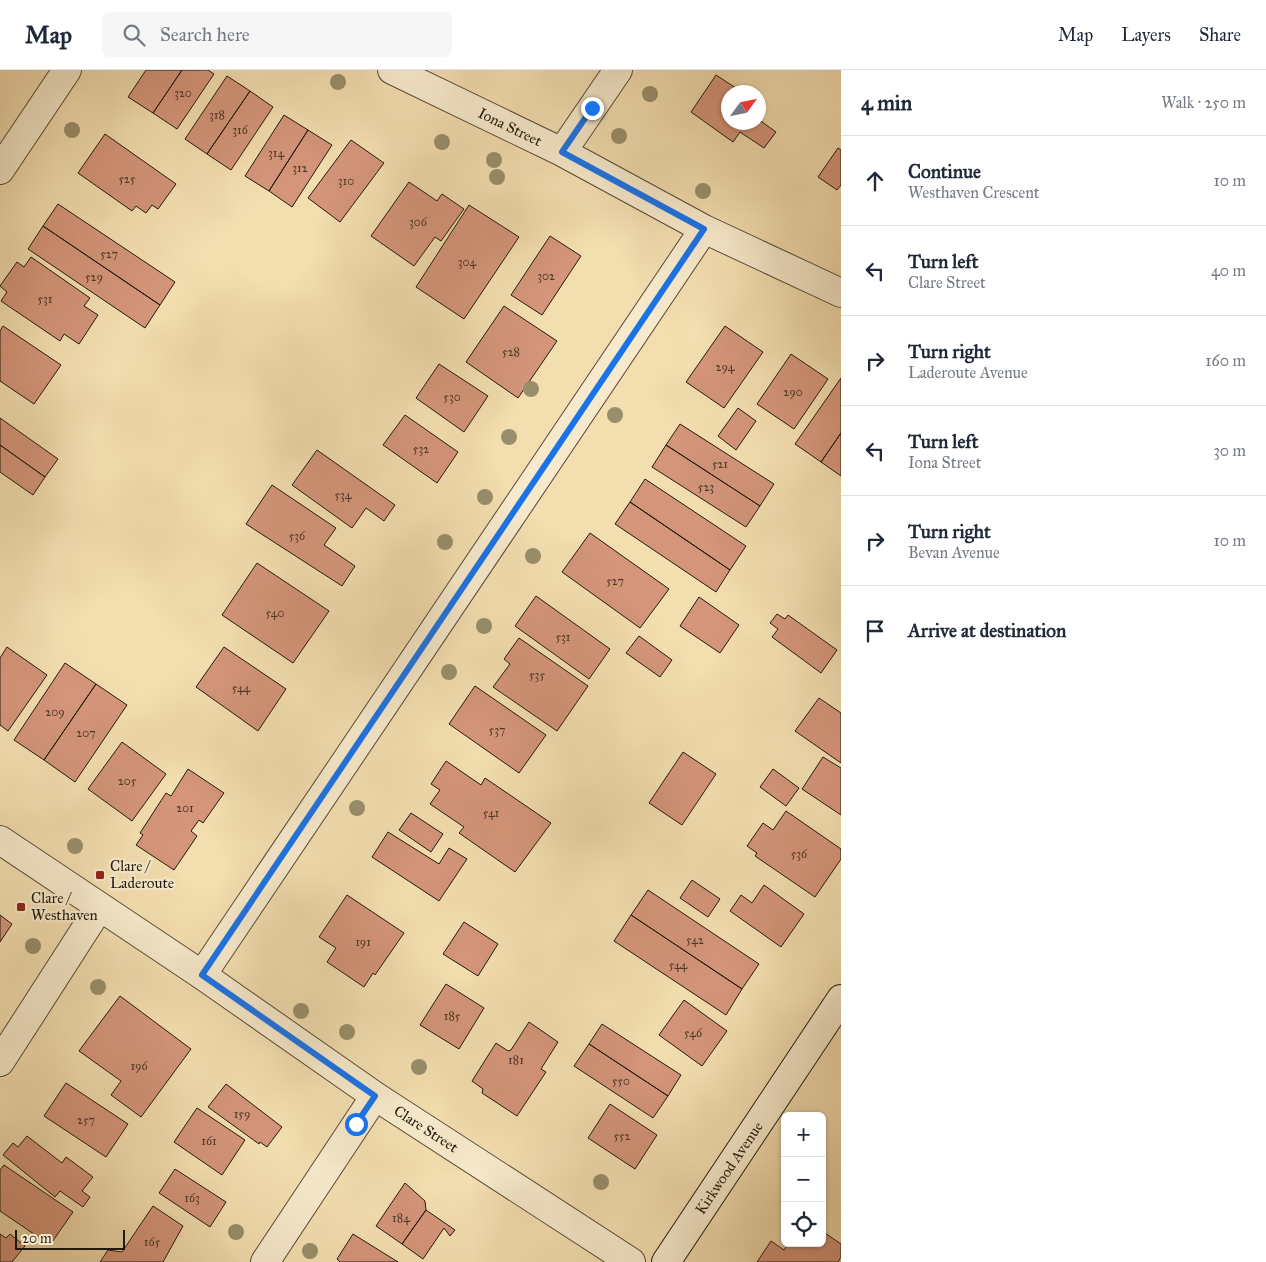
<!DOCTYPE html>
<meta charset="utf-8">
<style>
body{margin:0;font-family:"IM FELL Great Primer",serif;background:#f6f6f7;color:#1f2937}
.controls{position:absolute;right:15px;bottom:15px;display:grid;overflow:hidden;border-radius:8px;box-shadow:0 1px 4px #0004}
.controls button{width:45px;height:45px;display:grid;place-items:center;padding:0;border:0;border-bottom:1px solid #e0e1e3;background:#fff;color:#1f2937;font:25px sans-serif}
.compass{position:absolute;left:721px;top:15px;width:45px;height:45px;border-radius:50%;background:#fff;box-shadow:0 1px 4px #0004;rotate:57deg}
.scale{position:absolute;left:15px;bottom:12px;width:110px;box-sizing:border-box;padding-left:5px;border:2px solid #22190d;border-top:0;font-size:14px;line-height:18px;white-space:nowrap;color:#22190d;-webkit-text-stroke:4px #f7eacc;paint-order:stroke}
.stop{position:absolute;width:15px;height:15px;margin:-11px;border:4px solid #1a73e8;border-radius:50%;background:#fff}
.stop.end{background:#1a73e8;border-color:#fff;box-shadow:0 1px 5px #0008}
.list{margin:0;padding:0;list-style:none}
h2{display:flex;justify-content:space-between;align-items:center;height:65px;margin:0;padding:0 20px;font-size:21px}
h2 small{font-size:16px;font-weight:400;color:#747a83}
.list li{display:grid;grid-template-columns:32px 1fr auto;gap:15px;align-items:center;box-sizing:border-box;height:90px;padding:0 20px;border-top:1px solid #e0e1e3}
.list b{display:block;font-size:19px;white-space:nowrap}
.list p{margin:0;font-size:16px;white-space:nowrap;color:#747a83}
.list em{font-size:16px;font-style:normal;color:#747a83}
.icon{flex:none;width:28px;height:28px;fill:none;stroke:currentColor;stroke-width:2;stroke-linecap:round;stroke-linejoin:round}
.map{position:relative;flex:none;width:841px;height:1192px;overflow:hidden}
header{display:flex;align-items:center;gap:30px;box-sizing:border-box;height:70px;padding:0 25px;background:#fff;border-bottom:1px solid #e0e1e3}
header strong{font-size:24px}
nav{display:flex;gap:28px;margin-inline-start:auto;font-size:18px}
.search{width:350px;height:45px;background:#f6f6f7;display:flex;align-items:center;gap:12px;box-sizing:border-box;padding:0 18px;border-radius:8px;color:#747a83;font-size:19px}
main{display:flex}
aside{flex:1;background:#fff}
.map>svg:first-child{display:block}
.building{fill:#d4957a;stroke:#22190d}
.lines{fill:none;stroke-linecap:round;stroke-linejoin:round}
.minor-casing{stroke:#564a36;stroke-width:30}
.tertiary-casing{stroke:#564a36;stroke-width:30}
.secondary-casing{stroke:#22190d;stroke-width:30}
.minor{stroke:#f7eacc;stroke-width:28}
.tertiary{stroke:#f7eacc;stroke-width:28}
.secondary{stroke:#f7eacc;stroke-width:28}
.tree{fill:#998e6b}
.route{stroke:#1a73e8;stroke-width:6}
.poi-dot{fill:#8f2418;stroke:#f7eacc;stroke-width:2}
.labels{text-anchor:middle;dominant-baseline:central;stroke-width:4.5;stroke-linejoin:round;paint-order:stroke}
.number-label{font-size:12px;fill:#4e3828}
.street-label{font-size:15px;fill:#22190d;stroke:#f7eacc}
.poi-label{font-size:15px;fill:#22190d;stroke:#f7eacc;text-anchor:start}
</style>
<header>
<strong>Map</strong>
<div class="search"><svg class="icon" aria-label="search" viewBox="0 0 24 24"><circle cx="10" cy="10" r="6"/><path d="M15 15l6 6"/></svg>Search here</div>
<nav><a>Map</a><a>Layers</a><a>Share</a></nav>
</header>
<main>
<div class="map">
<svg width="841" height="1192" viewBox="0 0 841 1192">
<rect width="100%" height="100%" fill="#f3deb0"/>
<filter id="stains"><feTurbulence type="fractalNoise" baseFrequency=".004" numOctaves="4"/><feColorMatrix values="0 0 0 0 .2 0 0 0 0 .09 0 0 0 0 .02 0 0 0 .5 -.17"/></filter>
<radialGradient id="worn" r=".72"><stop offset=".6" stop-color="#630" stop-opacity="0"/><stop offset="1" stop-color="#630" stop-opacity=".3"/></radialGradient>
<path class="building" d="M146,0H182L153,43L128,27Z
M182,0H208L214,4L177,59L153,43Z
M716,5L742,22H728V52H758V49L776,62L764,78L740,62L733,72L691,42Z
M227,6L250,21L207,84L185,69Z
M250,21L273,37L231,100L207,84Z
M284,45L308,60L269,121L245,106Z
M308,60L332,75L292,137L269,121Z
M105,64L176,114L158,139L152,135L146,143L136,136L132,141L78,103Z
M351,70L384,93L340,152L308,128Z
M838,78L841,80V115L837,120L818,107Z
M409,112L437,131L442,124L464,139L441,171L435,167L414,196L371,166Z
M58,134L175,212L160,235L43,156Z
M469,135L519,167L464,249L416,217Z
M43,156L160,235L145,258L28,179Z
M550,166L581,186L542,245L511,225Z
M31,187L90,228L84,236L98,245L79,274L64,264L60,271L1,231L7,222L0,216L17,192L24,197Z
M504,236L557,271L518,328L466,292Z
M3,256L61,295L34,334L0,311V261Z
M725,256L763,282L724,338L686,312Z
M791,284L828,309L794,359L757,334Z
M439,294L488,326L464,362L416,328Z
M841,308V363L821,392L795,374Z
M738,338L756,351L736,380L718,366Z
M405,345L458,382L437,413L383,375Z
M0,348L58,389L45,407L0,375Z
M680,354L774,414L760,436L666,375Z
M841,363V406L821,392Z
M0,375L45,407L33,425L0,402Z
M666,375L760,436L746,457L652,397Z
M317,380L395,435L384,451L366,438L352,458L292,415Z
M645,409L746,476L730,500L630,432Z
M272,415L336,458L324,475L355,496L342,516L246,454Z
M630,432L730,500L716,522L615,454Z
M590,463L669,519L640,558L562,502Z
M257,493L329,541L293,593L222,545Z
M536,526L610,579L589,609L515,556Z
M699,527L739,555L720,583L680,556Z
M777,544L785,549L788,545L837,580L821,603L772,567L778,559L770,553Z
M639,566L672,590L660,607L626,583Z
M519,568L588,616L557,661L493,617L510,594L504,589Z
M7,577L47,605L8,661L0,655V588Z
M224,577L286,619L258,661L196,617Z
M65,593L96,614L44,690L14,670Z
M96,614L127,635L75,712L44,690Z
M475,616L546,665L519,703L449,654Z
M819,628L841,643V693L795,661Z
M122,672L166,704L132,751L88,719Z
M683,682L716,704L682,755L649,733Z
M823,687L841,698V745L802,719Z
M446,691L481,715L485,708L551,753L515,802L459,763L464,757L430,734L440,720L431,714Z
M188,699L224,723L203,753L199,750L191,761L197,766L174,800L136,775L143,765L140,763L166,723L171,726Z
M773,699L799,718L786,736L760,717Z
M786,741L841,779V789L815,827L755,786L757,783L747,776L763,753L773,760Z
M411,743L443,764L431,782L399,760Z
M388,762L439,794L449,778L467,789L439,831L372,787Z
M692,810L720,829L708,847L680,828Z
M764,815L804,844L781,877L730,841L741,825L752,833Z
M648,820L759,894L742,919L631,845Z
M347,825L404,863L375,905L373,903L364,917L327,892L336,878L319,867Z
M0,845L12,854L0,872Z
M631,845L742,919L726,945L614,871Z
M464,852L498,874L478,906L443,884Z
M446,914L484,938L459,979L420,955Z
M120,926L191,979L141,1047L111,1025L121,1011L79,981Z
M684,930L727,961L702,996L659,965Z
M529,952L558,972L541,999L546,1002L517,1046L482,1023L483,1019L472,1011L496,973L508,981L511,980Z
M602,954L681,1005L668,1026L589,974Z
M589,974L668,1026L653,1048L574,996Z
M66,1013L128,1054L106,1087L44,1046Z
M226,1014L282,1057L267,1077L260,1072L259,1074L208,1037Z
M610,1034L657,1065L635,1099L588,1068Z
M197,1038L245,1070L222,1105L174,1072Z
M27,1066L62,1093L66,1087L93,1107L82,1121L90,1127L83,1137L60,1121L55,1127L3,1085L13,1073L18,1077Z
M4,1095L73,1142L50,1175L0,1141V1100Z
M175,1099L226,1132L210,1157L159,1123Z
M405,1113L425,1131L426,1140L402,1174L376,1156Z
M153,1136L183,1156L163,1192H100L108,1180L122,1182Z
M426,1140L455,1160L450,1166L444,1158L423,1189L402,1174Z
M822,1161L841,1174V1187L838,1192H757L771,1171L784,1180L789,1173H822Z
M0,1164L6,1168L10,1164L25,1176L12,1192H0Z
M353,1164L398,1192H340L337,1189Z"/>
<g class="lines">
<defs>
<path id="minor" d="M392,0L562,82L704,159L841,223
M562,82L618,0
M0,100L67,0
M202,905L704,159
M0,992L99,838
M265,1192L375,1026"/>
<path id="tertiary" d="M0,770L202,905L375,1026L631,1192"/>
<path id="secondary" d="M666,1192L841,929"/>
</defs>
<use href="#minor" class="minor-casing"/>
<use href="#tertiary" class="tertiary-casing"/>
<use href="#secondary" class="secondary-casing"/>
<use href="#minor" class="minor"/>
<use href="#tertiary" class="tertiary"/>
<use href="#secondary" class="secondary"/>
</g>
<g class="tree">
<circle cx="338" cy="12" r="8"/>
<circle cx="650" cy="24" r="8"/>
<circle cx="72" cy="60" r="8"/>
<circle cx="619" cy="66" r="8"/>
<circle cx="442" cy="72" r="8"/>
<circle cx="494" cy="90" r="8"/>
<circle cx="497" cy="107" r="8"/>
<circle cx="703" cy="121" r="8"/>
<circle cx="531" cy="319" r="8"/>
<circle cx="615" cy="345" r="8"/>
<circle cx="509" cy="367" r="8"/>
<circle cx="485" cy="427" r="8"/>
<circle cx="445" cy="472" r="8"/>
<circle cx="533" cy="486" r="8"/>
<circle cx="484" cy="556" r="8"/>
<circle cx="449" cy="602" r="8"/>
<circle cx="357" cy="738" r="8"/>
<circle cx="75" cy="776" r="8"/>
<circle cx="33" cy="876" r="8"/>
<circle cx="98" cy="917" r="8"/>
<circle cx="301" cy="941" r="8"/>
<circle cx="347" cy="962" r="8"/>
<circle cx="419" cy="997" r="8"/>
<circle cx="601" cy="1112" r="8"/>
<circle cx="236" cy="1162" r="8"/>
<circle cx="310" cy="1181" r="8"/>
</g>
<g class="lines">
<path class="route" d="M356,1054L375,1026L202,905L704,159L562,82L592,38"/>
</g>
<g class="poi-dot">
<rect x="95" y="800" width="10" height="10" rx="2.5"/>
<rect x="16" y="832" width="10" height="10" rx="2.5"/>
</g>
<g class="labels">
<g class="number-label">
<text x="183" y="23">320</text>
<text x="217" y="45">318</text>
<text x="240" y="60">316</text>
<text x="276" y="83">314</text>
<text x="300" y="98">312</text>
<text x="127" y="109">525</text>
<text x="346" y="111">310</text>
<text x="418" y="152">306</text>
<text x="109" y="184">527</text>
<text x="467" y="192">304</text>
<text x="546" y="206">302</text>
<text x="94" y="207">529</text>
<text x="45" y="229">531</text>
<text x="511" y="282">528</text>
<text x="725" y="297">294</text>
<text x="793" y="322">290</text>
<text x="452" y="327">530</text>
<text x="421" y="379">532</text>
<text x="720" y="394">521</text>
<text x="706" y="417">523</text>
<text x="343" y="425">534</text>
<text x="297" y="466">536</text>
<text x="615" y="511">527</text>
<text x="275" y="543">540</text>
<text x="563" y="567">531</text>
<text x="537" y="605">535</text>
<text x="241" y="618">544</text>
<text x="55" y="642">209</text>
<text x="497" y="660">537</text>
<text x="86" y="663">207</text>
<text x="127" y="711">205</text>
<text x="185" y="738">201</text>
<text x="491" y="743">541</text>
<text x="799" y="784">536</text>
<text x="695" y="870">542</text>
<text x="363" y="872">191</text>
<text x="678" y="895">544</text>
<text x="452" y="946">185</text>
<text x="693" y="963">546</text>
<text x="516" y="990">181</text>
<text x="139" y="996">196</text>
<text x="621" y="1011">550</text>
<text x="242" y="1044">159</text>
<text x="86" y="1050">257</text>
<text x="622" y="1066">552</text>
<text x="209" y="1071">161</text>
<text x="192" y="1128">163</text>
<text x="401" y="1148">184</text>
<text x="152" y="1172">165</text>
</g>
<g class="street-label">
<text transform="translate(510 57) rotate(26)">Iona Street</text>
<text transform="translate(426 1059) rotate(33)">Clare Street</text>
<text transform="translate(729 1098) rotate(-56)">Kirkwood Avenue</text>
</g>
<g class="poi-label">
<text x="110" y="796">Clare /<tspan x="110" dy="17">Laderoute</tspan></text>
<text x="31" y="828">Clare /<tspan x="31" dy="17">Westhaven</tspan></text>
</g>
</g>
<rect width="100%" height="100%" filter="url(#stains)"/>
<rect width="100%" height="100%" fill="url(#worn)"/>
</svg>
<div class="controls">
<button>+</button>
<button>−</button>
<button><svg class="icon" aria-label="locate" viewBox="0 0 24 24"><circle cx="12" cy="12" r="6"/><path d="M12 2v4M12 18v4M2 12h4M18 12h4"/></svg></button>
</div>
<svg class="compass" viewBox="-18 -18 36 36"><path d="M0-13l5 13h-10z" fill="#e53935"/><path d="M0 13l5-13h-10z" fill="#747a83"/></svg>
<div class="scale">20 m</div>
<div class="stop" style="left:356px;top:1054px"></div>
<div class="stop end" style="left:592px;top:38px"></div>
</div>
<aside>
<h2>4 min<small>Walk · 250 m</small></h2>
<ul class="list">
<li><svg class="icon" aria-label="ahead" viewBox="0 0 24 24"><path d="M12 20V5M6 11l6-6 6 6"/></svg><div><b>Continue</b><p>Westhaven Crescent</p></div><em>10 m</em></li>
<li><svg class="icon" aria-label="left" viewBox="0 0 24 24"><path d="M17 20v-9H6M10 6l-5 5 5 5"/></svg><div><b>Turn left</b><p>Clare Street</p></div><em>40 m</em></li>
<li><svg class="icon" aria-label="right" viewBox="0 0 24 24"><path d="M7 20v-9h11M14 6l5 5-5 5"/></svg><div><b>Turn right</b><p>Laderoute Avenue</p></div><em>160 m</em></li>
<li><svg class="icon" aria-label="left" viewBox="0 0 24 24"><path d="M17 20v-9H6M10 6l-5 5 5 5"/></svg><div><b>Turn left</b><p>Iona Street</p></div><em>30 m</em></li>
<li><svg class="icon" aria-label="right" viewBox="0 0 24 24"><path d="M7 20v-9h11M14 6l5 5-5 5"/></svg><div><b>Turn right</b><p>Bevan Avenue</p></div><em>10 m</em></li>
<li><svg class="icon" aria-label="arrive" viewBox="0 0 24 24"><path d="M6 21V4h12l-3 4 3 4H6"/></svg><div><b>Arrive at destination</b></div></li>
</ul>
</aside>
</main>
